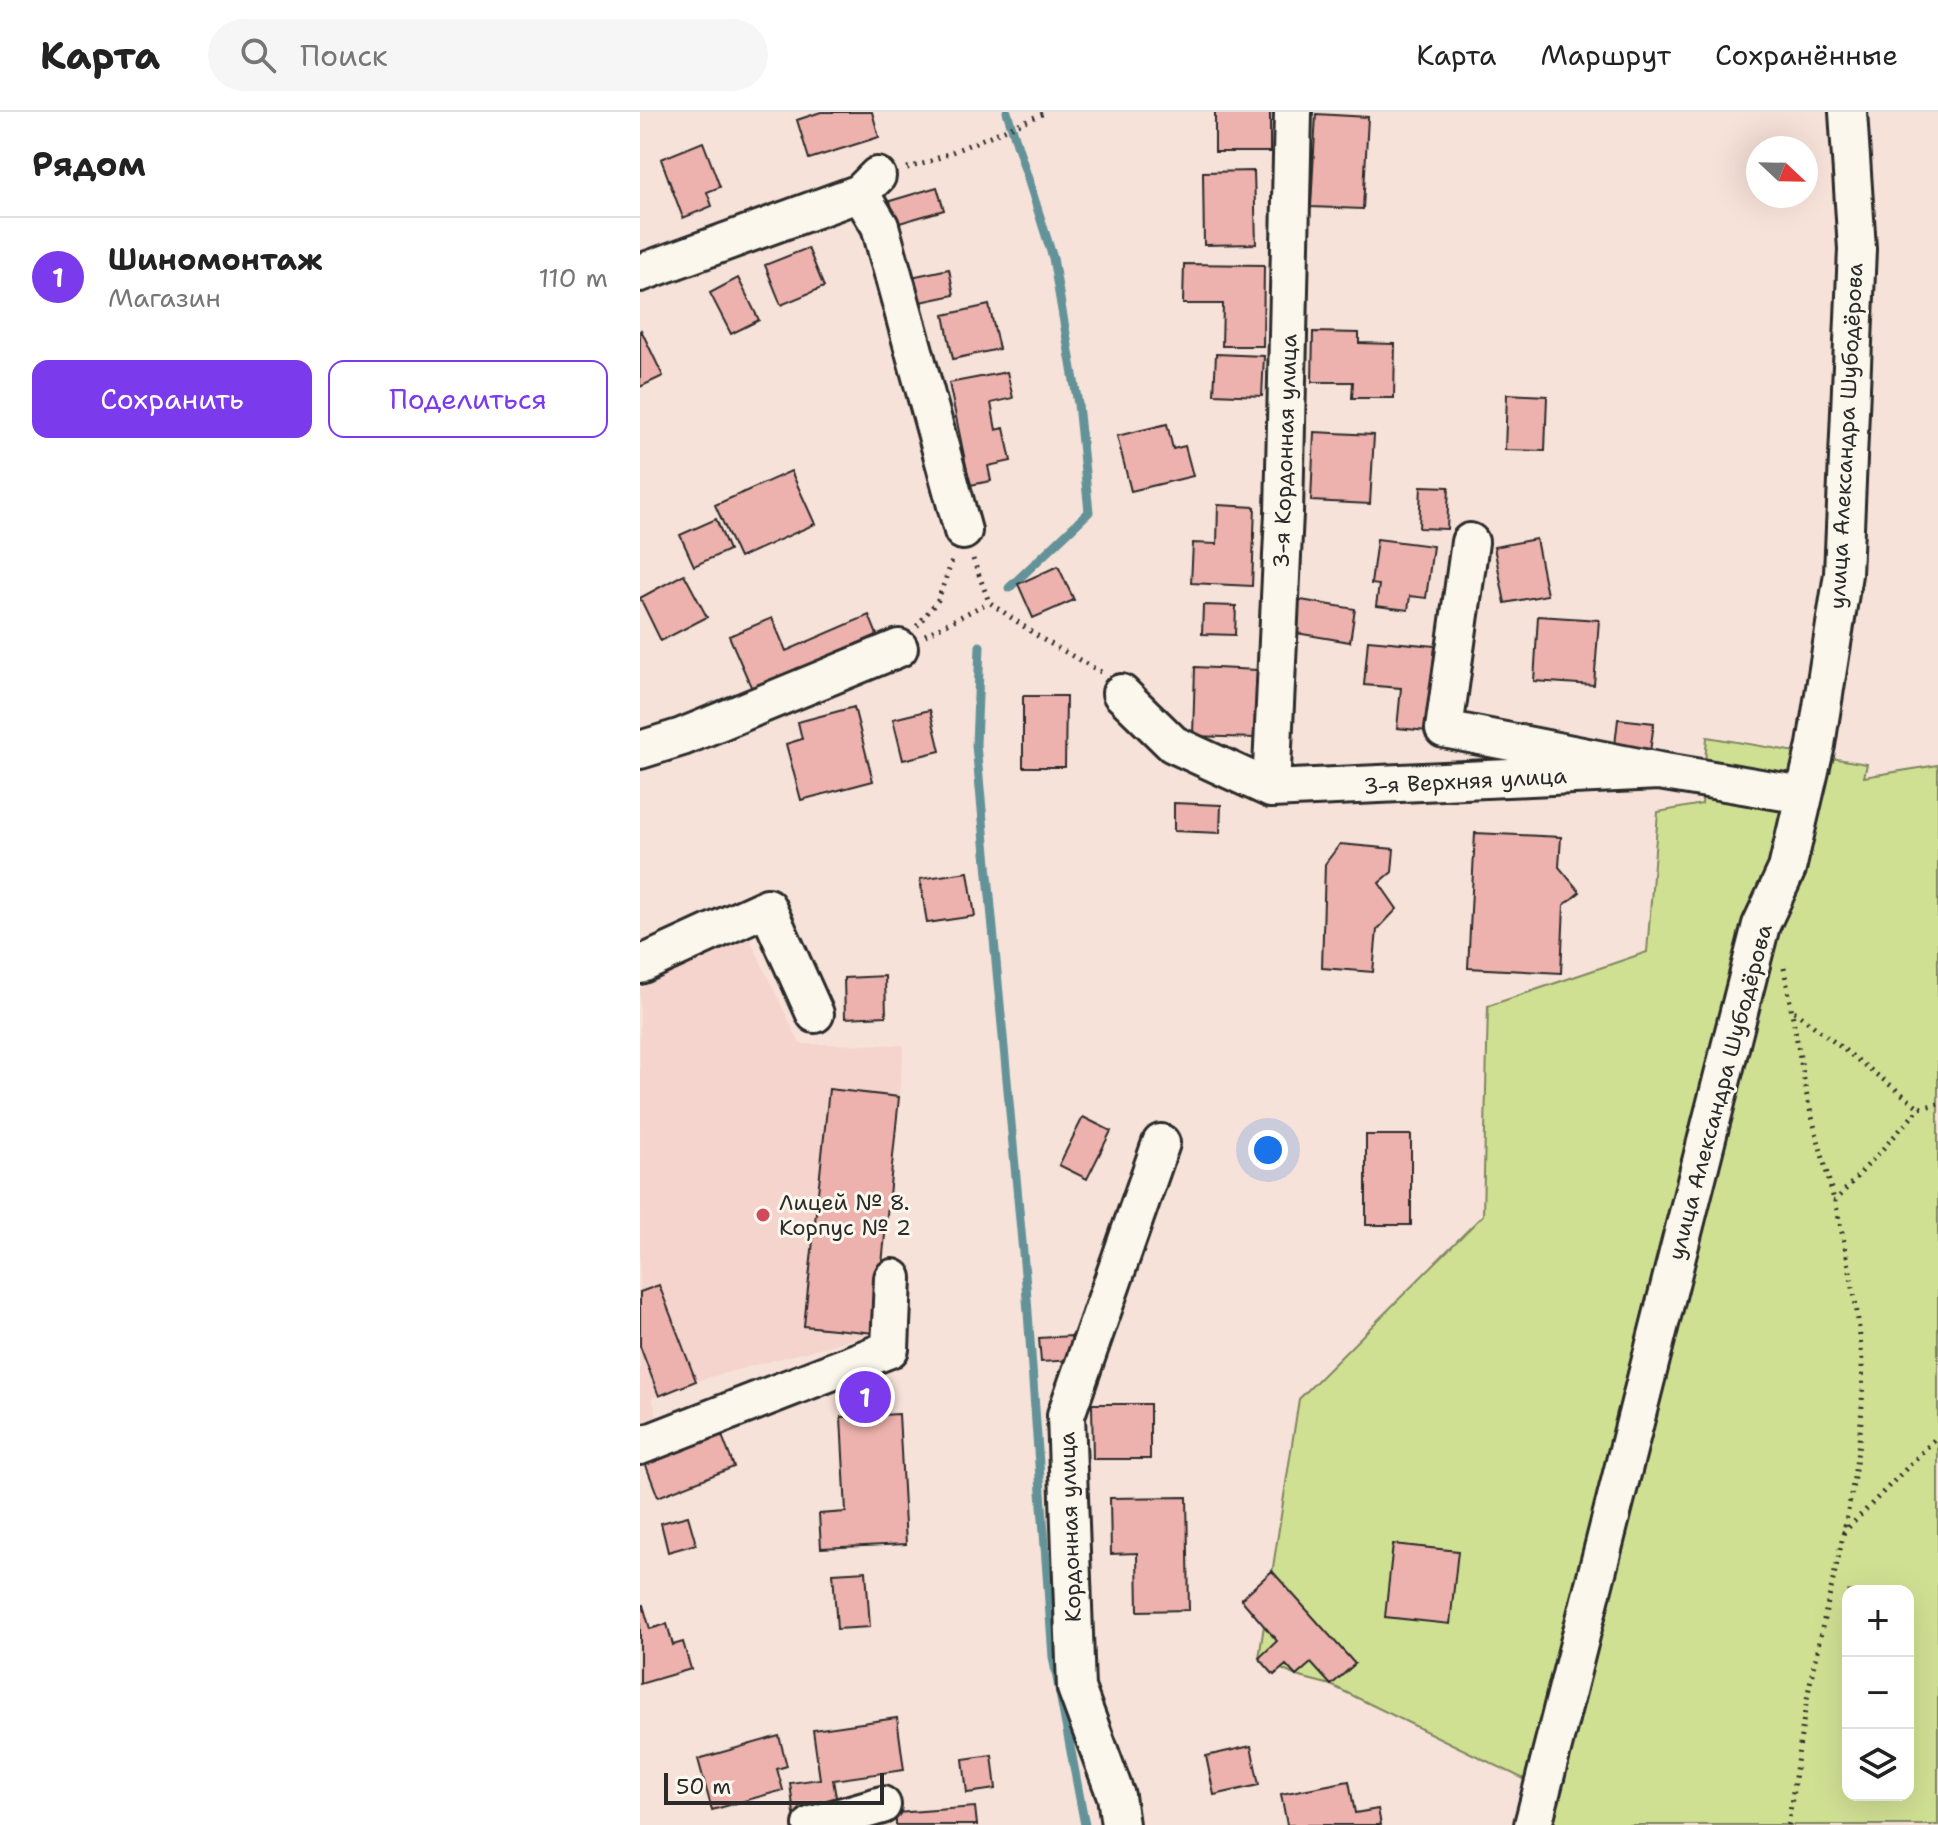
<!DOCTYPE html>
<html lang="ru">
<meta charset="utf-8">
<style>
body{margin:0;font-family:"Shantell Sans",sans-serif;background:#f6f6f6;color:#222}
.controls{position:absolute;right:24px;bottom:24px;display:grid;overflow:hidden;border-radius:16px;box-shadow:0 8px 32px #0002}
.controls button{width:72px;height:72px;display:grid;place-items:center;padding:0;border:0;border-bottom:2px solid #e0e0e0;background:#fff;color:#222;font:40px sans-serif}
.compass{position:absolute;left:1106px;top:24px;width:72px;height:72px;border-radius:50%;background:#fff;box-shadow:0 8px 32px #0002;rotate:112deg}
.scale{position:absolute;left:24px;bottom:20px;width:220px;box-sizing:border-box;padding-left:8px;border:4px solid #2b2b2b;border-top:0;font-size:22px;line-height:28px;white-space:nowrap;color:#2b2b2b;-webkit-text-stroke:6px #fbf7ec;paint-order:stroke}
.you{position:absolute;left:628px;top:1038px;width:28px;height:28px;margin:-20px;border:6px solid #fff;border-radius:50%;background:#1a73e8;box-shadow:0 0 0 12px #1a73e833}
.badge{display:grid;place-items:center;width:52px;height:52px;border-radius:50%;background:#7c3aed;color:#fff;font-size:26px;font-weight:700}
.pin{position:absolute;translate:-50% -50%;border:4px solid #fff;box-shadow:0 2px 8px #0006}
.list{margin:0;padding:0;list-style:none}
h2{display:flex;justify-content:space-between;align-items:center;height:104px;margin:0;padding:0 32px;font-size:34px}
h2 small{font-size:26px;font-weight:400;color:#767676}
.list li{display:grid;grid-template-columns:52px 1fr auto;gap:24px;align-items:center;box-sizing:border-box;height:120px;padding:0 32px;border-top:2px solid #e0e0e0}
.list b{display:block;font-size:30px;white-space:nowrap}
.list p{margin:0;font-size:26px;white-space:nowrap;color:#767676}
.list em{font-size:26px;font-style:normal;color:#767676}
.actions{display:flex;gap:16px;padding:24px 32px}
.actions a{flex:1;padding:18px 0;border:2px solid #7c3aed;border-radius:16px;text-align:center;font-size:28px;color:#7c3aed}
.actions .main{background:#7c3aed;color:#fff}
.icon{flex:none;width:44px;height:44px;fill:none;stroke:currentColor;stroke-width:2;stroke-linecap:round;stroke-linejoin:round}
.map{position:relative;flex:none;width:1298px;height:1713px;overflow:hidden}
header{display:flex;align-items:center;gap:48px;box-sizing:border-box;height:112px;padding:0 40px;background:#fff;border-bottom:2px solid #e0e0e0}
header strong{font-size:38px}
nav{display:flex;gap:44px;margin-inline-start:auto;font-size:28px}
.search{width:560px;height:72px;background:#f6f6f6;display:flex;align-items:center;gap:20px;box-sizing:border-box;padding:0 28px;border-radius:44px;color:#767676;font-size:30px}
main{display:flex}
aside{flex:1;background:#fff}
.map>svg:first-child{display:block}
.built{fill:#f4d4cc}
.green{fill:#d0e093;stroke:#7e865f;stroke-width:2;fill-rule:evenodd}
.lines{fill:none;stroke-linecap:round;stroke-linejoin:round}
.stream{stroke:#639399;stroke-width:9}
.building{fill:#edb2ad;stroke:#2b2b2b;stroke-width:2}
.minor-casing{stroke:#2b2b2b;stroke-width:42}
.path{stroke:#2b2b2b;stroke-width:5;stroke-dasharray:2 6;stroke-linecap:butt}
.minor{stroke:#fbf7ec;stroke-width:36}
.poi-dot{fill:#d1495b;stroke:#fbf7ec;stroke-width:3}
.labels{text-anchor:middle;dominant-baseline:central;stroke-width:6;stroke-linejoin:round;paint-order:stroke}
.street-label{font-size:22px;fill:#2b2b2b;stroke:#fbf7ec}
.poi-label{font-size:22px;fill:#2b2b2b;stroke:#fbf7ec;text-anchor:start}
</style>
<header>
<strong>Карта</strong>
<div class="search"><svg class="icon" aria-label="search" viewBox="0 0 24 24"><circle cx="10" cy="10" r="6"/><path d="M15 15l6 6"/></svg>Поиск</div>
<nav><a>Карта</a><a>Маршрут</a><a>Сохранённые</a></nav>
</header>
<main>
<aside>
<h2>Рядом<small></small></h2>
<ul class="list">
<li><span class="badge">1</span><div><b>Шиномонтаж</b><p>Магазин</p></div><em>110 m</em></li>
</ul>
<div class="actions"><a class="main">Сохранить</a><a>Поделиться</a></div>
</aside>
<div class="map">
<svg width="1298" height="1713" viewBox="0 0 1298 1713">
<rect width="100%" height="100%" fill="#f7e2d9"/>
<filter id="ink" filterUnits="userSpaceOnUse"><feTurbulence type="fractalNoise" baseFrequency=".0125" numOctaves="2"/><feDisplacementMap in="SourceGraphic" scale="16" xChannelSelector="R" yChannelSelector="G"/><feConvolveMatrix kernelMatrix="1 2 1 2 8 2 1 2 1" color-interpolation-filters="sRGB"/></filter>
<g filter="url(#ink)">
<path class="built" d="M106,819L160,932L264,933L235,1221L56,1269L12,1286L17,1304L0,1311V877Z"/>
<path class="green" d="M1067,625L1227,652L1224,665L1298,653V1713H893L899,1692L882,1666L691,1573L656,1564L619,1546L659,1287L843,1103L848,894L1007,840L1018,700L1062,692ZM1208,1479H1268V1683H1208Z"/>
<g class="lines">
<path class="stream" d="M367,0L413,146L438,292L449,400L369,476
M340,534L336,633L386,1173L413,1545L445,1713"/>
</g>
<path class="building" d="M181,0H232L239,25L169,47L157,8Z
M575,0H630V40H575Z
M676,2L728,5L723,97L671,95Z
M63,30L80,75L67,80L72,94L43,106L21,47Z
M614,59L616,132L564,133L563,60Z
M297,75L304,98L256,112L250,89Z
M168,136L184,175L141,193L125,153Z
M544,152L624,153L623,234H582L583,192H543Z
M309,157L314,183L276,191L271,165Z
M98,166L119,208L91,222L70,181Z
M349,193L359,237L313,247L304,203Z
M1,218L23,264L0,275V219Z
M673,220L719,221V231L755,232L754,286H712L713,270H672Z
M576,242L624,244L622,284L574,282Z
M367,260L373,286L351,291L356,318L364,316L371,349L348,354L351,369L330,373L309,271Z
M867,282L907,284L905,339L865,338Z
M527,312L533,337L545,334L553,364L491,379L477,324Z
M674,320L734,323L730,392L671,389Z
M151,359L175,412L99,446L75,393Z
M781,374L809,375L807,417L779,416Z
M578,393L615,395L612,474L551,471L553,431L577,432Z
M76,407L89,438L54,454L40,423Z
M737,427L793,434L786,486L770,484L768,498L736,494L739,473L731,472Z
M896,427L907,483L865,491L854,435Z
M418,454L434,488L393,506L378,472Z
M44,462L67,505L21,529L0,486Z
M655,487L715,497L710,530L650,520Z
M563,493L596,494L595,523L562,522Z
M229,503L237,523L112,577L89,524L132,506L146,539Z
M898,504L959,508L954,573L894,569Z
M728,528L795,534L791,575L802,576L798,620L757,616L761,576L724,573Z
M555,555L618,558L615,626L553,624Z
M383,584H426L425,655H383Z
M214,595L233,669L161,688L146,632L162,627L158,610Z
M290,598L300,639L263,648L253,607Z
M978,607L1014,611L1009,647L974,642Z
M534,691L581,693L580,721L534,719Z
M835,721L921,725L919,755L940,780L924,793L921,861L828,856Z
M700,732L754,737L752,760L739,771L757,797L737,818L733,860L682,856L685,752Z
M328,760L335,804L287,811L280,767Z
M245,864L246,904L205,906L204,866Z
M189,977L259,985L235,1221L164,1214Z
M443,1005L471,1019L447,1067L419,1053Z
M726,1023H771V1113H726Z
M19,1173L56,1269L19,1284L0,1234V1180Z
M431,1224L433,1248L401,1250L399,1226Z
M236,1266L242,1296L218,1304L207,1275Z
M452,1292H510V1347H453Z
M259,1302L266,1432L181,1436L179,1402L206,1400L201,1305Z
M78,1313L94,1355L18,1385L2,1343Z
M547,1385L549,1498L498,1499L497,1441L471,1442L470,1386Z
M48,1404L56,1432L28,1440L21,1411Z
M753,1432L818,1439L810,1512L745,1505Z
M226,1459L230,1515L197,1517L193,1461Z
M632,1459L715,1552L691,1573L671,1551L656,1564L646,1553L634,1563L619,1546L637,1529L601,1487Z
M3,1493L10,1517L27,1512L33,1533L43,1530L51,1557L0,1572V1494Z
M257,1606L264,1658L193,1668L198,1696L154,1702L150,1671L180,1667L173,1618Z
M139,1624L147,1654L137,1657L143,1678L72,1698L58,1647Z
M611,1634L619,1673L574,1683L566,1644Z
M352,1643L356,1677L327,1681L323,1647Z
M709,1669L715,1701L738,1697L741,1713H647L641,1682Z
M335,1695L337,1713H256V1701Z"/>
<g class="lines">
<defs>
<path id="minor" d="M220,81L240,114L323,419
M0,161L220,81L237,64
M830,430L804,617L1019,659L1163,683
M481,581L533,632L631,677L1019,659
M0,638L42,625L259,536
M631,677L644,401L653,0
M0,853L127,795L175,902
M0,1334L250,1237L253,1166
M172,1713L242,1693
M480,1713L476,1684L436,1576L426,1303L521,1031
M893,1713L1121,813L1147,757L1176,633L1203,462L1217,137L1208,0"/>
</defs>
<use href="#minor" class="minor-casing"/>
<path class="path" d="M267,56L286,51L407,0
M333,447L349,490L402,527L461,560
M277,514L298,488L313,446
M285,523L349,490
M1144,856L1168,990L1194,1088
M1154,899L1280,996
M1203,1421L1298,1324
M1148,1713C1156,1661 1162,1608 1173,1557C1193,1461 1227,1349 1222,1251C1219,1195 1207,1143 1195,1089L1280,996L1298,992"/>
<use href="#minor" class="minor"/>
</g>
</g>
<circle class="poi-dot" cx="123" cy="1103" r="8"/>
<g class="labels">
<g class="street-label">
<text transform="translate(1206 324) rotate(-87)">улица Александра Шубодёрова</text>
<text transform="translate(645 339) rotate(-88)">3-я Кордонная улица</text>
<text transform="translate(825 669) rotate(-3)">3-я Верхняя улица</text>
<text transform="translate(1080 980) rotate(-75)">улица Александра Шубодёрова</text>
<text transform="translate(430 1415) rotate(-92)">Кордонная улица</text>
</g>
<g class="poi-label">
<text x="139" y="1090">Лицей № 8.<tspan x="139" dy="25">Корпус № 2</tspan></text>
</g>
</g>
</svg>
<div class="controls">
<button>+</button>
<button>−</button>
<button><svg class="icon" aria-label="layers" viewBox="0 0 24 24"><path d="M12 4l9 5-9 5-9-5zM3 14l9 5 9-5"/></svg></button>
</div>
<svg class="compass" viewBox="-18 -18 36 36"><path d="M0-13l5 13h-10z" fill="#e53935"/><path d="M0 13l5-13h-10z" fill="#767676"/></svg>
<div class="scale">50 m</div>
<div class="you"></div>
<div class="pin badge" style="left:225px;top:1285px">1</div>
</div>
</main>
